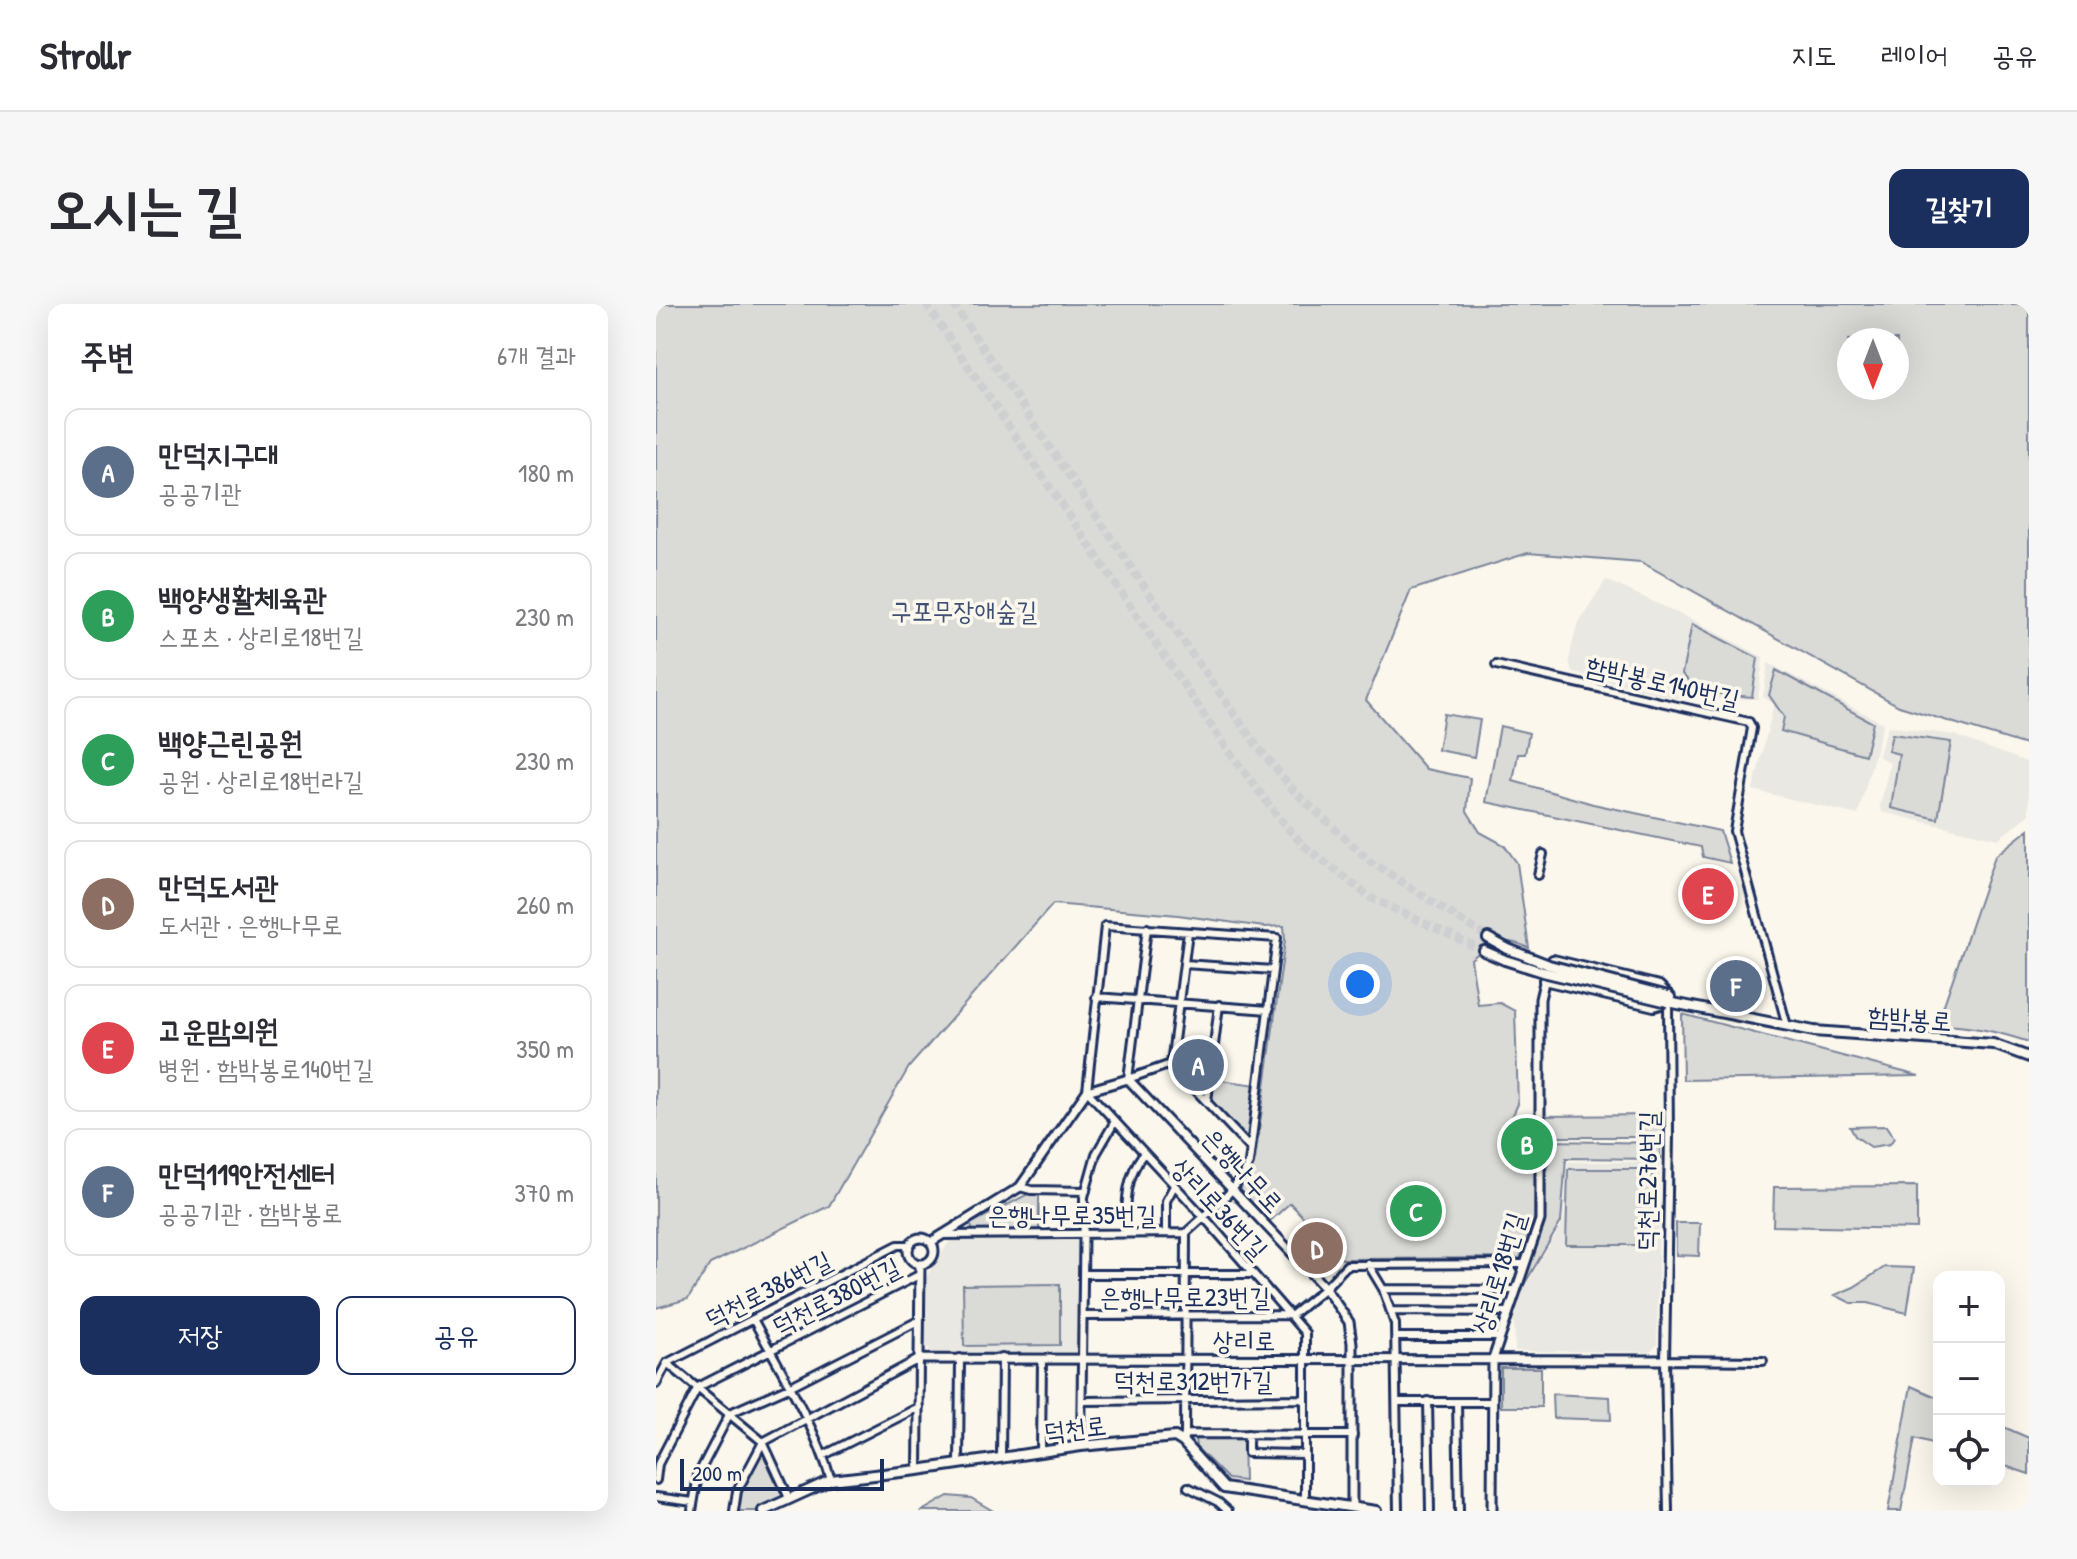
<!DOCTYPE html>
<html lang="ko">
<meta charset="utf-8">
<style>
body{margin:0;font-family:"Patrick Hand","Poor Story",sans-serif;background:#f7f7f7;color:#2b2b33}
.controls{position:absolute;right:24px;bottom:24px;display:grid;overflow:hidden;border-radius:16px;box-shadow:0 8px 32px #0002}
.controls button{width:72px;height:72px;display:grid;place-items:center;padding:0;border:0;border-bottom:2px solid #e1e1e2;background:#fff;color:#2b2b33;font:40px sans-serif}
.compass{position:absolute;left:1181px;top:24px;width:72px;height:72px;border-radius:50%;background:#fff;box-shadow:0 8px 32px #0002;rotate:180deg}
.scale{position:absolute;left:24px;bottom:20px;width:204px;box-sizing:border-box;padding-left:8px;border:4px solid #1b2f5e;border-top:0;font-size:22px;line-height:28px;white-space:nowrap;color:#1b2f5e;-webkit-text-stroke:6px #fbf7ec;paint-order:stroke}
.you{position:absolute;left:704px;top:680px;width:28px;height:28px;margin:-20px;border:6px solid #fff;border-radius:50%;background:#1a73e8;box-shadow:0 0 0 12px #1a73e833}
.badge{display:grid;place-items:center;width:52px;height:52px;border-radius:50%;background:#1b2f5e;color:#fff;font-size:26px;font-weight:700}
.pin{position:absolute;translate:-50% -50%;border:4px solid #fff;box-shadow:0 2px 8px #0006}
.list{margin:0;padding:0;list-style:none}
h2{display:flex;justify-content:space-between;align-items:center;height:104px;margin:0;padding:0 32px;font-size:34px}
h2 small{font-size:26px;font-weight:400;color:#7c7c81}
.list li{display:grid;grid-template-columns:52px 1fr auto;gap:24px;align-items:center;box-sizing:border-box;height:128px;margin:0 16px 16px;padding:0 16px;border:2px solid #e1e1e2;border-radius:16px}
.list b{display:block;font-size:30px;white-space:nowrap}
.list p{margin:0;font-size:26px;white-space:nowrap;color:#7c7c81}
.list em{font-size:26px;font-style:normal;color:#7c7c81}
.actions{display:flex;gap:16px;padding:24px 32px}
.actions a{flex:1;padding:18px 0;border:2px solid #1b2f5e;border-radius:16px;text-align:center;font-size:28px;color:#1b2f5e}
.actions .main{background:#1b2f5e;color:#fff}
.icon{flex:none;width:44px;height:44px;fill:none;stroke:currentColor;stroke-width:2;stroke-linecap:round;stroke-linejoin:round}
.map{position:relative;flex:none;width:1373px;height:1207px;overflow:hidden;border-radius:16px}
header{display:flex;align-items:center;gap:48px;box-sizing:border-box;height:112px;padding:0 40px;background:#fff;border-bottom:2px solid #e1e1e2}
header strong{font-size:38px}
nav{display:flex;gap:44px;margin-inline-start:auto;font-size:28px}
.intro{display:flex;align-items:center;justify-content:space-between;box-sizing:border-box;height:192px;padding:0 48px}
h1{margin:0;font-size:56px}
.button{padding:20px 36px;border-radius:16px;background:#1b2f5e;color:#fff;font-size:28px;font-weight:700}
main{display:flex;gap:48px;padding:0 48px}
aside{flex:1;background:#fff;border-radius:16px;box-shadow:0 8px 32px #0002}
.map>svg:first-child{display:block}
.built{fill:#eae8e2}
.green{fill:#dadad7;stroke:#7a849a;stroke-width:2;fill-rule:evenodd}
.lines{fill:none;stroke-linecap:round;stroke-linejoin:round}
.secondary-tunnel{stroke:#cecfd0;stroke-width:8;stroke-dasharray:8 4;stroke-linecap:butt}
.minor-casing{stroke:#1b2f5e;stroke-width:12}
.tertiary-casing{stroke:#1b2f5e;stroke-width:13}
.secondary-casing{stroke:#1b2f5e;stroke-width:14}
.minor{stroke:#fbf7ec;stroke-width:6}
.tertiary{stroke:#fbf7ec;stroke-width:7}
.secondary{stroke:#fbf7ec;stroke-width:8}
.secondary-bridge-casing{stroke:#1b2f5e;stroke-width:14;stroke-linecap:butt}
.secondary-bridge{stroke:#fbf7ec;stroke-width:8}
.labels{text-anchor:middle;dominant-baseline:central;stroke-width:7;stroke-linejoin:round;paint-order:stroke}
.park-label{font-size:26px;fill:#415176;stroke:#fbf7ec}
.street-label{font-size:26px;fill:#1b2f5e;stroke:#fbf7ec}
</style>
<header>
<strong>Strollr</strong>
<nav><a>지도</a><a>레이어</a><a>공유</a></nav>
</header>
<div class="intro"><h1>오시는 길</h1><a class="button">길찾기</a></div>
<main>
<aside>
<h2>주변<small>6개 결과</small></h2>
<ul class="list">
<li><span class="badge" style="background:#5c6f8a">A</span><div><b>만덕지구대</b><p>공공기관</p></div><em>180 m</em></li>
<li><span class="badge" style="background:#2e9e5b">B</span><div><b>백양생활체육관</b><p>스포츠 · 상리로18번길</p></div><em>230 m</em></li>
<li><span class="badge" style="background:#2e9e5b">C</span><div><b>백양근린공원</b><p>공원 · 상리로18번라길</p></div><em>230 m</em></li>
<li><span class="badge" style="background:#8d6e63">D</span><div><b>만덕도서관</b><p>도서관 · 은행나무로</p></div><em>260 m</em></li>
<li><span class="badge" style="background:#e0444e">E</span><div><b>고운맘의원</b><p>병원 · 함박봉로140번길</p></div><em>350 m</em></li>
<li><span class="badge" style="background:#5c6f8a">F</span><div><b>만덕119안전센터</b><p>공공기관 · 함박봉로</p></div><em>370 m</em></li>
</ul>
<div class="actions"><a class="main">저장</a><a>공유</a></div>
</aside>
<div class="map">
<svg width="1373" height="1207" viewBox="0 0 1373 1207">
<rect width="100%" height="100%" fill="#fbf7ec"/>
<filter id="ink" filterUnits="userSpaceOnUse"><feTurbulence type="fractalNoise" baseFrequency=".0125" numOctaves="2"/><feDisplacementMap in="SourceGraphic" scale="16" xChannelSelector="R" yChannelSelector="G"/><feConvolveMatrix kernelMatrix="1 2 1 2 8 2 1 2 1" color-interpolation-filters="sRGB"/></filter>
<g filter="url(#ink)">
<path class="built" d="M950,276L1035,315L1107,353L1102,395L1019,394L916,368L913,356L919,328L925,314Z
M1112,359L1227,419L1202,511L1097,486L1118,400L1107,393Z
M1232,422L1298,431L1373,459V511L1342,535L1226,508L1224,502L1234,459L1222,452Z
M912,858H1004L1001,1041L994,1048L859,1047L858,1016L867,986L908,917Z
M422,932L425,939L422,1046L418,1051H280L273,1046L269,1038L270,973L295,935Z"/>
<path class="green" d="M0,0H1373V442L1243,402L985,258L872,249L755,286L710,396L770,465L814,474L811,507L824,528L848,541L861,559L873,644C847,632 837,637 815,655L822,701L844,699L859,707L862,800L856,813V857L879,858L878,915L864,954L686,955L634,899L613,918L584,886L599,856L629,636L628,622L608,623L522,611L397,600L253,763L173,902L54,960L32,995L0,1004ZM1193,36H1241V84H1193Z
M1036,320L1102,354L1096,393L1043,388L1026,370Z
M1120,366L1217,419L1209,451L1125,427L1128,413L1113,391Z
M788,410L824,416L818,453L782,446Z
M844,422L873,429L869,450H862L857,477L937,500L1064,527L1074,559L1047,553L1045,543L830,498Z
M1236,430L1295,438L1282,515L1235,504L1243,450L1232,447Z
M1373,525V738C1342,728 1314,721 1281,721L1339,552Z
M1026,710L1263,772L1027,776Z
M557,775L601,781L593,835L588,834L555,798Z
M1008,811V833H884V812Z
M1230,822L1238,834L1234,840L1215,843L1199,832L1194,823Z
M893,837L1004,839V855L910,854L905,918L865,986L889,919L890,867L894,854Z
M912,865H997L995,941H910Z
M1261,882V925L1117,922L1118,883Z
M372,890H383V927L318,928L314,920Z
M1020,919H1044L1043,952L1020,951Z
M1229,963L1258,964L1251,1009L1212,999H1195L1179,991L1198,983Z
M404,980V1041L308,1042L307,981Z
M845,1064H885V1103H845Z
M1255,1082L1283,1094V1141L1259,1134L1245,1207H1232Z
M896,1090L954,1093L955,1116L897,1114Z
M1343,1121L1373,1134V1170L1343,1160Z
M543,1131H587L588,1177L572,1175L540,1143L539,1134Z
M107,1142L131,1193L103,1207H79L83,1186Z
M292,1192L315,1194L337,1207H266Z"/>
<g class="lines">
<path class="secondary-tunnel" d="M270,0L569,442L622,513L647,541L715,594L828,647
M297,0L483,275L601,442L639,488L715,558L832,634"/>
<defs>
<path id="minor" d="M840,361L1093,418L1096,424L1078,527L1131,722
M882,571L887,550
M491,624L472,775L515,760
M528,660L617,666
M440,693L613,706
M1012,698L1013,833L1009,1056L1012,1207
M515,760L532,628
M515,760L594,844
M551,797L563,701
M364,883L375,886L430,887
M470,929C470,901 469,874 487,850
M510,929V897L518,882
M286,931L530,929C552,908 581,888 593,859L621,634L449,622L431,787L548,913L649,1029V1196
M712,960L727,985L739,1020L742,1207
M428,970H596
M727,985L859,986
M736,1007L852,1008
M427,1012L636,1011L669,984L691,961L868,960
M97,1015C125,1067 158,1119 175,1176
M740,1033H844
M1009,1056L1107,1057
M11,1059L107,1138L133,1194
M0,1080L11,1059L242,941H253
M426,1097L649,1095
M772,1097L774,1207
M741,1098H836
M801,1098L803,1207
M529,1130L697,1131
M592,1130V1149L649,1150
M527,1138L529,1130L530,929
M425,1142L428,893L440,850L458,819
M385,1148L386,1055
M168,1151L263,1103
M345,1154L346,1054
M303,1160L304,1054
M0,1176L2,1160L42,1083L263,971
M532,1183L562,1198L572,1207
M0,1193L37,1198
M36,1207L42,1171L74,1109L133,1083L262,1017
M78,1207L81,1187L107,1138L263,1055L262,1166"/>
<path id="tertiary" d="M252 947a13 13 0 1 1 26 0a13 13 0 1 1-26 0Z
M275,938L364,883L431,787L472,775L669,984L693,1018L696,1039V1203
M264,960L263,1055L1009,1056
M836,1207L837,1055L884,916V695L889,674"/>
<path id="secondary" d="M832,634L852,645
M828,647L849,656
M897,656L1003,682L1014,693
M888,676L998,702L1012,698L1158,727L1337,740L1373,753
M107,1207L175,1176L262,1166L425,1142L519,1133L527,1138L568,1184L720,1207"/>
</defs>
<use href="#minor" class="minor-casing"/>
<use href="#tertiary" class="tertiary-casing"/>
<use href="#secondary" class="secondary-casing"/>
<use href="#minor" class="minor"/>
<use href="#tertiary" class="tertiary"/>
<use href="#secondary" class="secondary"/>
<defs>
<path id="secondary-bridge" d="M852,645L893,661L1012,692
M849,656L887,668L1012,698"/>
</defs>
<use href="#secondary-bridge" class="secondary-bridge-casing"/>
<use href="#secondary-bridge" class="secondary-bridge"/>
</g>
</g>
<g class="labels">
<g class="park-label">
<text x="308" y="306">구포무장애숲길</text>
</g>
<g class="street-label">
<text transform="translate(1007 378) rotate(13)">함박봉로140번길</text>
<text transform="translate(1254 714) rotate(4)">함박봉로</text>
<text transform="translate(587 866) rotate(47)">은행나무로</text>
<text transform="translate(991 877) rotate(-89)">덕천로276번길</text>
<text transform="translate(564 904) rotate(47)">상리로36번길</text>
<text x="416" y="910">은행나무로35번길</text>
<text transform="translate(842 969) rotate(-73)">상리로18번길</text>
<text transform="translate(112 985) rotate(-27)">덕천로386번길</text>
<text transform="translate(180 992) rotate(-27)">덕천로380번길</text>
<text x="529" y="992">은행나무로23번길</text>
<text x="588" y="1036">상리로</text>
<text x="537" y="1076">덕천로312번가길</text>
<text transform="translate(419 1124) rotate(-7)">덕천로</text>
</g>
</g>
</svg>
<div class="controls">
<button>+</button>
<button>−</button>
<button><svg class="icon" aria-label="locate" viewBox="0 0 24 24"><circle cx="12" cy="12" r="6"/><path d="M12 2v4M12 18v4M2 12h4M18 12h4"/></svg></button>
</div>
<svg class="compass" viewBox="-18 -18 36 36"><path d="M0-13l5 13h-10z" fill="#e53935"/><path d="M0 13l5-13h-10z" fill="#7c7c81"/></svg>
<div class="scale">200 m</div>
<div class="you"></div>
<div class="pin badge" style="left:542px;top:761px;background:#5c6f8a">A</div>
<div class="pin badge" style="left:871px;top:840px;background:#2e9e5b">B</div>
<div class="pin badge" style="left:760px;top:907px;background:#2e9e5b">C</div>
<div class="pin badge" style="left:661px;top:944px;background:#8d6e63">D</div>
<div class="pin badge" style="left:1052px;top:590px;background:#e0444e">E</div>
<div class="pin badge" style="left:1080px;top:682px;background:#5c6f8a">F</div>
</div>
</main>
